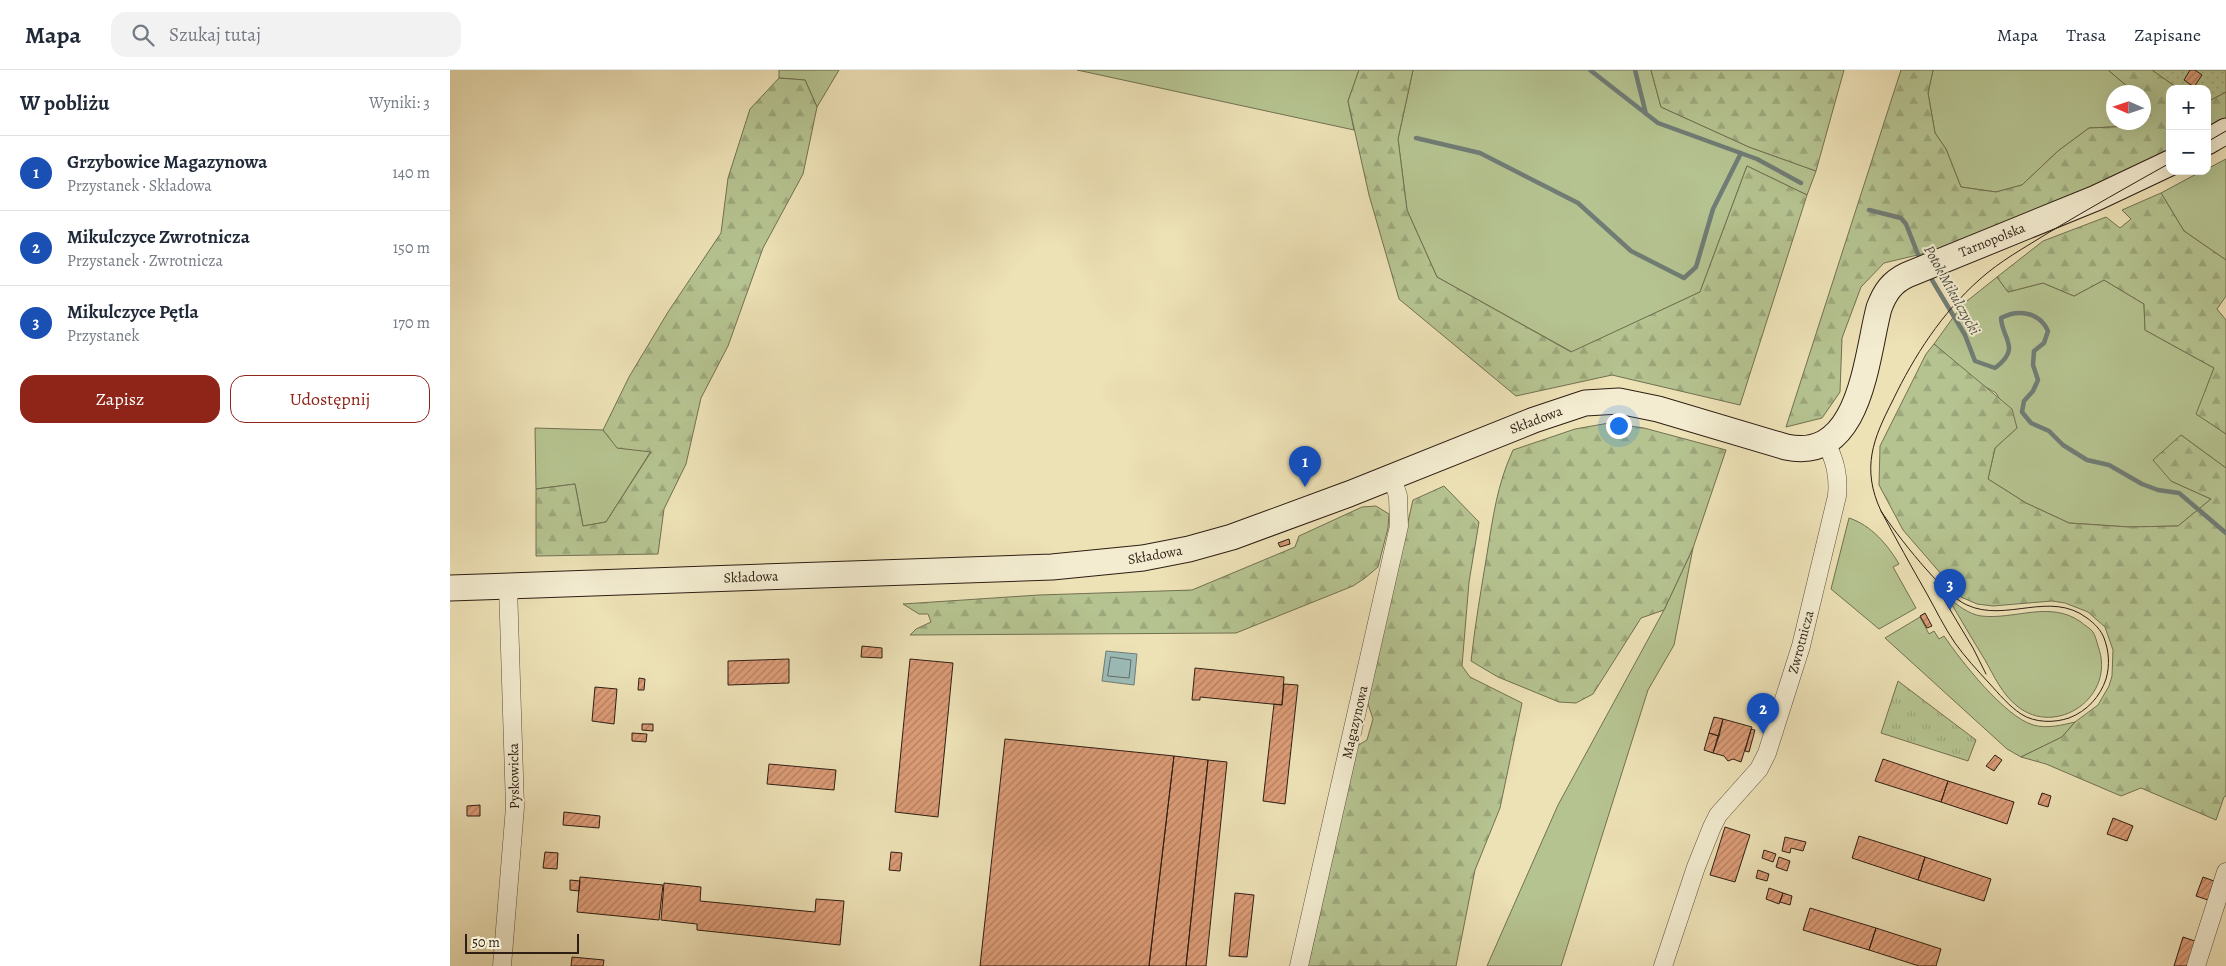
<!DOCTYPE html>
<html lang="pl">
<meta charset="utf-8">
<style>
body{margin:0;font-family:Alegreya,serif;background:#f2f2f3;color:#1f2937}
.controls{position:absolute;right:15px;top:15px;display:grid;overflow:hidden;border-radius:10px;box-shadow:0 5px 20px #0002}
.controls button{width:45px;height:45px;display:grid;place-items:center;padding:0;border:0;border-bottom:1px solid #e0e1e3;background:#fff;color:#1f2937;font:25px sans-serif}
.compass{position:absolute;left:1656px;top:15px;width:45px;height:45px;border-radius:50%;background:#fff;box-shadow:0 5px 20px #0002;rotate:273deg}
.scale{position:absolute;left:15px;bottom:12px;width:114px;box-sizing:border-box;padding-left:5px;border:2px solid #2e1e13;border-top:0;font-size:14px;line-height:18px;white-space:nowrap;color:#2e1e13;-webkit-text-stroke:4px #f3ecd0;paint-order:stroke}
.you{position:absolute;left:1168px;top:355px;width:18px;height:18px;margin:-12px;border:4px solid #fff;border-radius:50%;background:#1a73e8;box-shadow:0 0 0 8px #1a73e833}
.badge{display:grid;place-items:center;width:32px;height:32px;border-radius:50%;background:#8f2418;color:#fff;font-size:16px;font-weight:700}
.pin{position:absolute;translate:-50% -41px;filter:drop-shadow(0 1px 2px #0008)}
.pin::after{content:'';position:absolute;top:26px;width:18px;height:15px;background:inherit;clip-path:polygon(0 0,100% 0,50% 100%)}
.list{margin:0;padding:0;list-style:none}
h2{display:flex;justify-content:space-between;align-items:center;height:65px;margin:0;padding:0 20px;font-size:21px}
h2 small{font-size:16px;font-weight:400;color:#747a83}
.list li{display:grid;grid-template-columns:32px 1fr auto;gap:15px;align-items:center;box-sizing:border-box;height:75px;padding:0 20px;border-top:1px solid #e0e1e3}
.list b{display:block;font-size:19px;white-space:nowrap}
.list p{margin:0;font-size:16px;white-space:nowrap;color:#747a83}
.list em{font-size:16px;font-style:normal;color:#747a83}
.actions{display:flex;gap:10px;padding:15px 20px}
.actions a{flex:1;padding:11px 0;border:1px solid #8f2418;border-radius:15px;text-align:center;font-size:18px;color:#8f2418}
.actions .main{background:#8f2418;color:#fff}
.icon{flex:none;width:28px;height:28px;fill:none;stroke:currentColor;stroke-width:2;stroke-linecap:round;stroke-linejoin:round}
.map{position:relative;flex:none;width:1776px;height:896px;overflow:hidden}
header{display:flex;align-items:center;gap:30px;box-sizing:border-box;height:70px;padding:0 25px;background:#fff;border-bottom:1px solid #e0e1e3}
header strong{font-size:24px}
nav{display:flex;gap:28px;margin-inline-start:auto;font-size:18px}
.search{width:350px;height:45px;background:#f2f2f3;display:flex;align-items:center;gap:12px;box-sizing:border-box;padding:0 18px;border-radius:15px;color:#747a83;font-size:19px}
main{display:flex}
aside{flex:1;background:#fff}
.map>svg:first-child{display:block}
.grass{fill:#b5c390;stroke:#727052}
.forest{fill:url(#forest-firs);stroke:#727052}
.park{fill:url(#park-tufts);stroke:#727052}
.garden{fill:url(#garden-dots);stroke:#727052}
.water{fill:#9cbbb7;stroke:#707c75}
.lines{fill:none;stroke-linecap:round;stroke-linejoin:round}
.shore{stroke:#656c65;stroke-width:1}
.stream{stroke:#707c75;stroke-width:4.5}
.building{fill:url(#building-hatch);stroke:#2e1e13}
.street-casing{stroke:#5e4f3c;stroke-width:19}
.secondary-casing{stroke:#2e1e13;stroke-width:27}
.street{stroke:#f3ecd0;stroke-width:18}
.secondary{stroke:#f3ecd0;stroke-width:25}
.tram{stroke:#2e1e13;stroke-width:1}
.labels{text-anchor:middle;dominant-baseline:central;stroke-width:4;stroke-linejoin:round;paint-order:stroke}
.street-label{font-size:14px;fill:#2e1e13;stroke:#f3ecd0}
.water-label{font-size:15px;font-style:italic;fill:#4f4d44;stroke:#f3ecd0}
</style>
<header>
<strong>Mapa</strong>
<div class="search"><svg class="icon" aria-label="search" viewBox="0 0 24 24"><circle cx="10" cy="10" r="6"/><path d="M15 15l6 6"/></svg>Szukaj tutaj</div>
<nav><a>Mapa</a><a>Trasa</a><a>Zapisane</a></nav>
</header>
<main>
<aside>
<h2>W pobliżu<small>Wyniki: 3</small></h2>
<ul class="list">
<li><span class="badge" style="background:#1a4fb4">1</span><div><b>Grzybowice Magazynowa</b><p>Przystanek · Składowa</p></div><em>140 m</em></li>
<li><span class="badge" style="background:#1a4fb4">2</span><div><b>Mikulczyce Zwrotnicza</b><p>Przystanek · Zwrotnicza</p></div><em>150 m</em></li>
<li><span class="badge" style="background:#1a4fb4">3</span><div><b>Mikulczyce Pętla</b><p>Przystanek</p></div><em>170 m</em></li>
</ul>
<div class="actions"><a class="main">Zapisz</a><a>Udostępnij</a></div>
</aside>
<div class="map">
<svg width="1776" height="896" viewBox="0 0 1776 896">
<defs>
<pattern id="forest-firs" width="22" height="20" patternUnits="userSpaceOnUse" patternTransform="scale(1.25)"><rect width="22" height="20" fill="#b5c390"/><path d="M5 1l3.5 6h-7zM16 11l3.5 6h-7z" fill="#9ca77b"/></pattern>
<pattern id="park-tufts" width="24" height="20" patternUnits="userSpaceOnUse" patternTransform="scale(1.25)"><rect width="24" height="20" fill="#b5c390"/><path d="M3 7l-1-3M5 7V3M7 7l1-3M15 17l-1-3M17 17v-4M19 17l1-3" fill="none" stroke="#9ca77b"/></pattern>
<pattern id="garden-dots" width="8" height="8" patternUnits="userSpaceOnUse" patternTransform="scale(1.25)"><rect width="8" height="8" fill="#b5c390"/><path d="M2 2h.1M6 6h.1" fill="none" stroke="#9ca77b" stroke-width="1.8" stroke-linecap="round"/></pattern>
<pattern id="building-hatch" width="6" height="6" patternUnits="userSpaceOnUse" patternTransform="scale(1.25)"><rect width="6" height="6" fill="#dc9c77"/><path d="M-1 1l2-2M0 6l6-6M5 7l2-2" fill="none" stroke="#b37f60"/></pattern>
</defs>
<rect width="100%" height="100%" fill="#ede1b6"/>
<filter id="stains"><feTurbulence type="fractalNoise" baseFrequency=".004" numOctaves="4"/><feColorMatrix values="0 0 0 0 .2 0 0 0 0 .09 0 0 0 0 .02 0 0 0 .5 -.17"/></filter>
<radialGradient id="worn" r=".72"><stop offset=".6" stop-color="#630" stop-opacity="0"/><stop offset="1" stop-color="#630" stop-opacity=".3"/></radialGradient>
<path class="grass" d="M329,0H389L367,37L355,10L329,8Z
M627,0H909L898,31L904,60Z
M963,0H1201L1211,37L1299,77L1366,101L1357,125L1297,96L1250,222L1122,282L987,207L957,140L948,69Z
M1483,0H1658L1684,22H1664V52L1687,53L1686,56L1639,58L1608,81L1572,115L1546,122L1511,117L1496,79L1485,63L1478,23Z
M1776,89V190L1734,161L1711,123L1752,101H1757V99Z
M1547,207L1558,222L1593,213L1624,226L1654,210L1694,234L1695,260L1764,298L1747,344L1776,364V398L1731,365L1721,411L1761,429L1728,456L1679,457L1619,453L1576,433L1538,409L1545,378L1567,358L1546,323L1529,313L1484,274L1512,235Z
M85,358L153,360L168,378L201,381L156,452L133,456L125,414L86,419Z
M1399,448C1421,455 1438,475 1449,494L1443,497L1466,538L1429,559L1381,519Z
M1243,478L1224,575L1198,620L1111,896H1037L1108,735L1214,540Z
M1498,528C1508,535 1518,544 1531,546C1565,550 1600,530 1631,552C1634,555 1640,558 1643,562C1645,565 1647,572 1648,576C1667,627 1606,668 1567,636C1552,624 1544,606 1535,590C1522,569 1510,548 1498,528Z
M1470,547L1479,564L1484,561L1489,569L1494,566C1511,591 1554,646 1583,655C1597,659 1612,655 1625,652L1612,667L1571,687L1557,679L1435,568Z"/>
<path class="forest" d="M909,0H963L948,69L957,140L987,207L1121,282L1250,222L1297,96L1357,125L1290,335L1162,305L1066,326L949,229L919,125L898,31Z
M1201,0H1394L1366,101L1299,77L1211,37Z
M1451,0H1483L1478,23L1485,63L1496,79L1511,117L1546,122L1572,115L1608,81L1639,58L1686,56L1687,53L1694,52V22H1684L1658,0H1702L1729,19H1720V79L1656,115L1484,181L1434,193L1411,217L1392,268L1390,322L1372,348L1336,357Z
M329,8L355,10L367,37L353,104L313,178L278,276L251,328L236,394L214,439L208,484L86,486V419L125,414L133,456L156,452L201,382L167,378L153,360L179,307L218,242L271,163L278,108L300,39Z
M1776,22V48L1757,58V32Z
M1711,123L1734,161L1776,190V226L1767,239L1776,250V364L1746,344L1764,298L1695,260L1694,234L1654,210L1624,226L1593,213L1558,222L1547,207L1593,171L1656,147L1670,158L1681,149L1672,140Z
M1484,274L1562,339L1567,358L1545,378L1538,409L1576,433L1619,453L1679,457L1728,456L1761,429L1721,411L1703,390L1731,365L1776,398V726L1774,727L1766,750L1691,718L1671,726L1596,694L1571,687L1612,667L1625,652L1648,635L1659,616L1662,606L1663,580L1655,557L1638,542L1615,533L1602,531L1543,536L1527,534L1511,527L1453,460L1429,415L1430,376L1476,284Z
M1159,353L1194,358L1276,380L1243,478L1214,540L1191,548L1143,624L1126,633L1109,632L1048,607L1021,591C1025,555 1031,520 1037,484C1043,447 1047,415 1063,380L1125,359Z
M994,416L1029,452L1019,512L1012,596L1020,607L1072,633L1050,738L1025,800L1006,896H858L907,676L917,670L923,649L917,631L963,430Z
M926,436L939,444L938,458L928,497L915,508L903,516L786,563L460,565L466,559L481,552L478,544H469L453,534L589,525L742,520L845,477L849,466L912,437Z"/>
<path class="park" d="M1448,611L1526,670L1518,691L1431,663Z"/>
<path class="garden" d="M1702,0H1776V22L1757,32V19H1729Z"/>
<path class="water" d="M656,581L687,584L684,615L652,611Z"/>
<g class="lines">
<path class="shore" d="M661,587L681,590L679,608L658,606Z"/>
<path class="stream" d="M1140,0L1208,53L1307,89L1351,113
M1185,0L1196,44
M966,68L1030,83L1128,133L1181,181L1234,208L1246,197L1263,139L1291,83
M1419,140L1451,148L1456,154L1471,192
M1479,205L1515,265L1525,291L1545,298C1572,278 1552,269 1551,248C1568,239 1590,242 1598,261L1594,273L1584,281L1583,295L1588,310L1583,321L1574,331L1572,342L1581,353L1599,361L1613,375L1637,390L1659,395L1692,414L1708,420L1729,423L1776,463"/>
</g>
<path class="building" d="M1740,0H1745L1752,5L1744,17L1734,10Z
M839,469L840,474L830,477L828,473Z
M1475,543L1482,556L1477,558L1470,546Z
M412,576L432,578V588L411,587Z
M339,589V613L278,615V591Z
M460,589L503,593L488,747L445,742Z
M745,598L834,607L832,635L750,627V630H742Z
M189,608L195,609L194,620H188Z
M834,614L848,615L835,734L813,731L824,634L832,635Z
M145,617L167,619L164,654L142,651Z
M1264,647L1273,649L1269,666L1259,663Z
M1273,649L1302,657L1291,692L1283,689L1278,691L1274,686L1263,683Z
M192,654H203V661L192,660Z
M1301,659L1305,660L1299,682L1295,681Z
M182,663L197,664L196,672L182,671Z
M1259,663L1269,666L1263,683L1254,680Z
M555,669L724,686L699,896H530Z
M1545,685L1552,690L1544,701L1536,696Z
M724,686L758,690L736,896H699Z
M1433,689L1498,711L1491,732L1425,711Z
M758,690L777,692L756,896H736Z
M319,694L386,700L384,720L317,714Z
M1498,711L1564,732L1557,754L1491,732Z
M1592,723L1601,726L1598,737L1588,734Z
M30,735V746H17V736Z
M114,742L150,746L149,758L113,755Z
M1663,748L1683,756L1677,771L1657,764Z
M1275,757L1300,765L1285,812L1260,805Z
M1409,766L1475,787L1468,810L1402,788Z
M1335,767L1356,772L1353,781L1341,778L1340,783L1332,781Z
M1314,780L1326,784L1323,792L1312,788Z
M95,782L108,783L107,799L93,798Z
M441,782L452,783L450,801L439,800Z
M1329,787L1340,791L1337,801L1326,797Z
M1475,787L1541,809L1534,831L1468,810Z
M1308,800L1319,804L1317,811L1306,808Z
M130,807L213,815L209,850L127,842Z
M1753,807L1764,811L1758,830L1746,826Z
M120,810L130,811L129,821L120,820Z
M214,813L251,817L250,831L365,842L366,829L394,831L390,875L247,860V854L211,850Z
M1319,818L1333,823L1329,834L1316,829Z
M785,823L804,825L797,887L779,886Z
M1333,823L1342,826L1340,835L1330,832Z
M1360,838L1426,858L1419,880L1353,860Z
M1426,858L1491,879L1486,896H1469L1419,880Z
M1733,867L1745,871L1737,896H1724Z
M122,887L154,890L153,896H121Z"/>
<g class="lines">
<defs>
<path id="street" d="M52,896L65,737L58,516
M849,896L949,456L948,426L942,407
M1213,896L1246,797L1262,757L1268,745L1309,699L1317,683L1351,576L1387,426C1389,405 1385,391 1376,372
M1746,896L1776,802"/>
<path id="secondary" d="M1757,72L1776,61
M0,518L602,497L693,488L739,479L782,467L899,424L1084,350L1135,333L1169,331L1208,339L1336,377C1411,393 1416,287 1429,238C1435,222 1442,212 1457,205L1646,128L1720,93"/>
</defs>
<use href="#street" class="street-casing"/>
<use href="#secondary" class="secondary-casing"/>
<use href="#street" class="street"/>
<use href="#secondary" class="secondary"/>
<path class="tram" d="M1757,72L1776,61
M1431,441C1446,464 1493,525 1517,535C1556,553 1600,520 1637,548C1644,553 1651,560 1654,568C1659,581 1660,595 1656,609C1650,627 1637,641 1619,648C1604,653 1585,653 1571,644C1559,636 1549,624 1539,613C1527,600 1515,587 1505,573C1494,557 1486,540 1477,524C1461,496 1446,469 1431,441C1411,398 1423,369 1443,330C1464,286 1492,243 1529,210C1550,191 1574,178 1598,163C1638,139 1679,116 1720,93
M1484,513L1523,578L1536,604"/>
</g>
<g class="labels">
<g class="street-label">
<text transform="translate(1542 170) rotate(-22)">Tarnopolska</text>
<text transform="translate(1086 350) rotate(-21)">Składowa</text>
<text transform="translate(705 485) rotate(-10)">Składowa</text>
<text transform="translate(301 507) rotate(-2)">Składowa</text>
<text transform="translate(1351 572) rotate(-75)">Zwrotnicza</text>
<text transform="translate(905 652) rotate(-77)">Magazynowa</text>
<text transform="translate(64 706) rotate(-91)">Pyskowicka</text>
</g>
<g class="water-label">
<text transform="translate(1502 220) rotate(61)">Potok Mikulczycki</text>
</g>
</g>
<rect width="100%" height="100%" filter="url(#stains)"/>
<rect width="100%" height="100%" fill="url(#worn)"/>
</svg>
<div class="controls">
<button>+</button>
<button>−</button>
</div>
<svg class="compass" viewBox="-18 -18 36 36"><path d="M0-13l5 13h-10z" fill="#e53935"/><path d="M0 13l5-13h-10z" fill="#747a83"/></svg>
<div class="scale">50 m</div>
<div class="you"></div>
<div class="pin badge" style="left:855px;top:417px;background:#1a4fb4">1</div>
<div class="pin badge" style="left:1313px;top:664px;background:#1a4fb4">2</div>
<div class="pin badge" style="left:1500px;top:540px;background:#1a4fb4">3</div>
</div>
</main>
